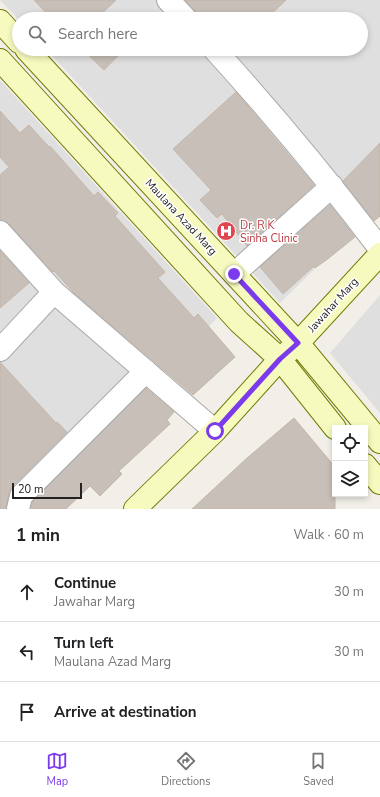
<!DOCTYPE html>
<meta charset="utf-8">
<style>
body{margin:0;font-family:"Nunito Sans",sans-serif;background:#f2f2f2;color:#202124}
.controls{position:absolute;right:12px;bottom:12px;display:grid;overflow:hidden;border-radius:0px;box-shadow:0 2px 6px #0003}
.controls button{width:36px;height:36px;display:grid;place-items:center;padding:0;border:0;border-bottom:1px solid #e0e0e0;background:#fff;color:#202124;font:20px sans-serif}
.scale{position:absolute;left:12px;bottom:10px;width:70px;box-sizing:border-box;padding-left:4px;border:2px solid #222;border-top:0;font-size:11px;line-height:14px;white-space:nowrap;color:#222;-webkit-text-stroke:3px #fff;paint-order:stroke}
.stop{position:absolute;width:12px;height:12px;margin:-9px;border:3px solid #7c3aed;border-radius:50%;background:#fff}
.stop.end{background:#7c3aed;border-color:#fff;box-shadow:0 1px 4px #0008}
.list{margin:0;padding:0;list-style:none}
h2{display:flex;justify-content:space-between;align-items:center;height:52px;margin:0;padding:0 16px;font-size:17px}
h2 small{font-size:13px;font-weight:400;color:#757577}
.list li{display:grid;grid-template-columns:26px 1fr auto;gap:12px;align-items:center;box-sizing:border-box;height:60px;padding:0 16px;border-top:1px solid #e0e0e0}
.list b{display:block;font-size:15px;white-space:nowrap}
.list p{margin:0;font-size:13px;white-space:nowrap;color:#757577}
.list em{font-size:13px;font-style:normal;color:#757577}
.icon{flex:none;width:22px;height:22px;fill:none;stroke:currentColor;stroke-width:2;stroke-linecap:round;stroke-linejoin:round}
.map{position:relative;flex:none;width:380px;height:509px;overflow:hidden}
.search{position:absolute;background:#fff;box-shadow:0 2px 6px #0003;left:12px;right:12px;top:12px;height:44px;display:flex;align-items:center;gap:10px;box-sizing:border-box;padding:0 14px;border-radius:22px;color:#757577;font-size:15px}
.sheet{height:232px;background:#fff}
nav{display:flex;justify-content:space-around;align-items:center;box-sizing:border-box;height:56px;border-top:1px solid #e0e0e0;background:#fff;font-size:11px;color:#757577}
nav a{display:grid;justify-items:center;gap:2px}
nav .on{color:#7c3aed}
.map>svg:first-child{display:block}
.residential{fill:#e0dfdf}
.building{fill:#c7bfb8;stroke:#c4b6ab}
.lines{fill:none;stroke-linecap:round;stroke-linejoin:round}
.street-casing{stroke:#a9a9a9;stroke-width:24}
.secondary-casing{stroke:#707d05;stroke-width:24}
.street{stroke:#fff;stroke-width:22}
.secondary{stroke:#f7fabf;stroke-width:22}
.route{stroke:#7c3aed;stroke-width:5}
.labels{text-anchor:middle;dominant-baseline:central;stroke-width:3;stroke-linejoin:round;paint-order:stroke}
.street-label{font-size:11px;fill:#222;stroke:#fff}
.health-label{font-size:11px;fill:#be3a42;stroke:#fff;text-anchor:start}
</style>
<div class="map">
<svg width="380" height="509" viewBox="0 0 380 509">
<rect width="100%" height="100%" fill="#f2efe9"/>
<path class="residential" d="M0,0H380V205L280,303L46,49H361V19L19,20Z
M0,80L217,318L31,509H0Z
M380,295V413L330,353Z"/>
<path class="building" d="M34,0H116L96,19H52Z
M185,0H286L266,19H198L195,11Z
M82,49H123L124,50L104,70Z
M236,92L314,185L247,246L222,214L217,218L200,200L211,190L173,149Z
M0,111L20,133L29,125L49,147L50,146L94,196L98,192L118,213L115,216L165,272L158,278L194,318L198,314L235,357L193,395L75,294L54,271L53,272L9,224L0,220V175L9,167L0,157Z
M380,143V216L374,221L343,181Z
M330,205L355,237L329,258L315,268L314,266L283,294L260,267Z
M0,251L29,283L0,308Z
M0,362L56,423L57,422L67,432L12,487L9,493L6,509H0Z
M146,388L174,412L167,420L170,424L119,471L122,474L100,496L90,486L66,509H31L32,502Z
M294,418L335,467V509H192L246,459Z"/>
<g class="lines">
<defs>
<path id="street" d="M168,0L186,19
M214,49C272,113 328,180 380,249
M0,232L54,292L215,431
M234,274L332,186
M0,350L54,292
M18,509L21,496L146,371"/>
<path id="secondary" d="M0,21L19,42
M26,49L298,343L380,442
M0,60L239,322L280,359L335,428
M365,465L380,483
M135,509L215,431L280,359L298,343L380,254"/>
</defs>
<use href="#street" class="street-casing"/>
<use href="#secondary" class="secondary-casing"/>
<use href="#street" class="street"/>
<use href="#secondary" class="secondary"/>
</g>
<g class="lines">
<path class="route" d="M215,431L280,359L298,343L234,274"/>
</g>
<defs>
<symbol id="hospital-disc" viewBox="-11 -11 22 22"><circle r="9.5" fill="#e0444e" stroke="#fff"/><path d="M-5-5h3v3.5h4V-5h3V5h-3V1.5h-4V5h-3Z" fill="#fff"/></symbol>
</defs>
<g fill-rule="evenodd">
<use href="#hospital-disc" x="215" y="220" width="22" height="22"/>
</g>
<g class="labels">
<g class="street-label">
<text transform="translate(181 217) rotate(47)">Maulana Azad Marg</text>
<text transform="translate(333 305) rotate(-48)">Jawahar Marg</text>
</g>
<g class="health-label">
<text x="240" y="225">Dr. R K<tspan x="240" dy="13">Sinha Clinic</tspan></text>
</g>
</g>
</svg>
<div class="controls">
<button><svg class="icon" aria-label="locate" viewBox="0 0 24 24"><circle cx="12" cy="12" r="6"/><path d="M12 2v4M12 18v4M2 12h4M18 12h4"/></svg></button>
<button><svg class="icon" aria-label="layers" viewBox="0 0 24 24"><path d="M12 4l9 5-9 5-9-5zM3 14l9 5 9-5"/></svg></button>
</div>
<div class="scale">20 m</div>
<div class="stop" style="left:215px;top:431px"></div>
<div class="stop end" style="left:234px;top:274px"></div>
<div class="search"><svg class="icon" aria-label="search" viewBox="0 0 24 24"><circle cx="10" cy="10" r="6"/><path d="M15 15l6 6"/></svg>Search here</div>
</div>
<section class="sheet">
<h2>1 min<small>Walk · 60 m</small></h2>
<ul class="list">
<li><svg class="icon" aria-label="ahead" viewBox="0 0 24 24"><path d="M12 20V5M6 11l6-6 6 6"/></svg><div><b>Continue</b><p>Jawahar Marg</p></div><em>30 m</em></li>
<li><svg class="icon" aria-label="left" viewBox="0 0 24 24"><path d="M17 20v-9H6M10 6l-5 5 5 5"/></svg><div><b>Turn left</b><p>Maulana Azad Marg</p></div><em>30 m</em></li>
<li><svg class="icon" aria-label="arrive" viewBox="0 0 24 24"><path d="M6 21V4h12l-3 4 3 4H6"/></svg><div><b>Arrive at destination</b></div></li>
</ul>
</section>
<nav>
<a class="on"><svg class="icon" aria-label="map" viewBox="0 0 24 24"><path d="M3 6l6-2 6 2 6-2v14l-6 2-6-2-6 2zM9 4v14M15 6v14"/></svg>Map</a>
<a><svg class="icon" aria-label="directions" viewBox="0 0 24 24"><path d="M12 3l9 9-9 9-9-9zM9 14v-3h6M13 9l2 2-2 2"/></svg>Directions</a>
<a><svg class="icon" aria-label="saved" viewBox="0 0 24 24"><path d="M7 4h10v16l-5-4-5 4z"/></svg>Saved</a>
</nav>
